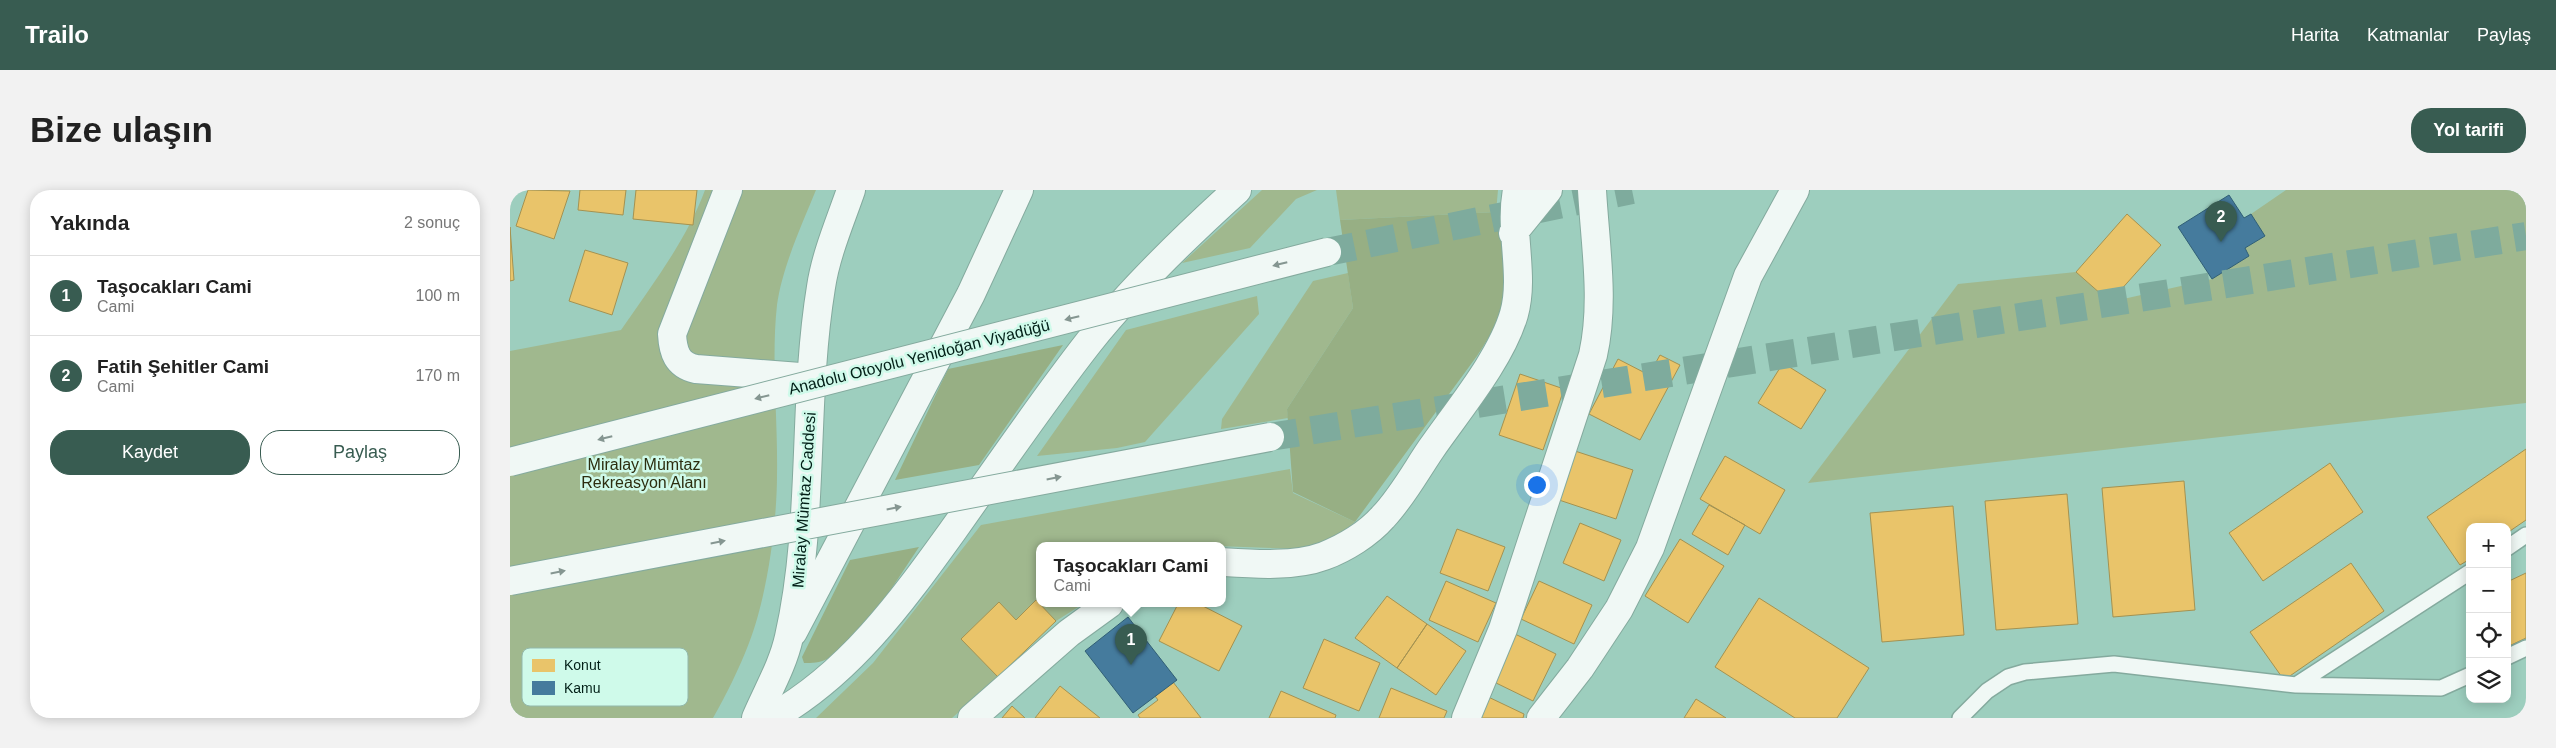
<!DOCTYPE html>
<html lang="tr">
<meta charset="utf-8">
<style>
body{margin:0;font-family:Helvetica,sans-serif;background:#f2f2f2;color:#222}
.controls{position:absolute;right:15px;bottom:15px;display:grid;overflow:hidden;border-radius:10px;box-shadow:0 2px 12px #0003}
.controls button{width:45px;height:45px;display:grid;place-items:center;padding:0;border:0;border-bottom:1px solid #e0e0e0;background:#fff;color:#222;font:25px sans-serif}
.you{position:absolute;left:1026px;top:294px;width:18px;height:18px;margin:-12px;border:4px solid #fff;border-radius:50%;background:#1a73e8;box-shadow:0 0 0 8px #1a73e833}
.badge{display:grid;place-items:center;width:32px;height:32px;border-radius:50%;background:#385c51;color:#fff;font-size:16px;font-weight:700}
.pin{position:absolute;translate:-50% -41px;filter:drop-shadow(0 1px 2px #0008)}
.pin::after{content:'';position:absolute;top:26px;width:18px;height:15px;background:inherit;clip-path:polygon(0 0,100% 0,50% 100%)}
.popup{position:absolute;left:526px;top:352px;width:190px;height:65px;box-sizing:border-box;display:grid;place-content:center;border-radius:10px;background:#fff;filter:drop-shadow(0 1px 4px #0005);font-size:16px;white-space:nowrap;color:#767676}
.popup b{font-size:19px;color:#222}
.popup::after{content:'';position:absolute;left:50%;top:100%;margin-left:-10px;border:10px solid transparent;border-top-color:#fff}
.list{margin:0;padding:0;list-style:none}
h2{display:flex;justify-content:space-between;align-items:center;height:65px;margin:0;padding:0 20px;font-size:21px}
h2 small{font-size:16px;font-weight:400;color:#767676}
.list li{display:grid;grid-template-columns:32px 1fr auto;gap:15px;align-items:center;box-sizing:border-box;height:80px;padding:0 20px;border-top:1px solid #e0e0e0}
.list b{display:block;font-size:19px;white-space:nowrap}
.list p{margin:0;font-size:16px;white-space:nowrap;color:#767676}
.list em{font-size:16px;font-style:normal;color:#767676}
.actions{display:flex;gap:10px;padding:15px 20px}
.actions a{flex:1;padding:11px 0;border:1px solid #385c51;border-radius:20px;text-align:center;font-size:18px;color:#385c51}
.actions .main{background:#385c51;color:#fff}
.icon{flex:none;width:28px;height:28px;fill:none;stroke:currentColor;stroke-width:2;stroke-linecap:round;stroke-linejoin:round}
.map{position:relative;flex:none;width:2016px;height:528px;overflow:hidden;border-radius:20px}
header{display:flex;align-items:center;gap:30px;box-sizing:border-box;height:70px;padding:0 25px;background:#385c51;color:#fff}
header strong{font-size:24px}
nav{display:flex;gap:28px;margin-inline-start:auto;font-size:18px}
.intro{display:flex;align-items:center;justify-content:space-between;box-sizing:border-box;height:120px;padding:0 30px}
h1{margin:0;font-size:35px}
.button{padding:12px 22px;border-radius:20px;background:#385c51;color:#fff;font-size:18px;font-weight:700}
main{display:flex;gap:30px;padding:0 30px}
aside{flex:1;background:#fff;border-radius:20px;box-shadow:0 2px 12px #0003}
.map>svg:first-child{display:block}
.green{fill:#a0b88e}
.forest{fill:#97af84}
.homes{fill:#e9c46a;stroke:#a49251}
.public{fill:#457b9d;stroke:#315f75}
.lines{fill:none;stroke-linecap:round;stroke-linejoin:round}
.motorway-tunnel{stroke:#7eab9d;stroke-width:28;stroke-dasharray:28 14;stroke-linecap:butt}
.service-casing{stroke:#84aa9e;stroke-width:18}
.minor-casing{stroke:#84aa9e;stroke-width:30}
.secondary-casing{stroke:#84aa9e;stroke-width:30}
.service{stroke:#f0f8f5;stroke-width:15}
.minor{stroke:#f0f8f5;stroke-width:28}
.secondary{stroke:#f0f8f5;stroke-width:28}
.motorway-bridge-casing{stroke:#84aa9e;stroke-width:30;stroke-linecap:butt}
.motorway-bridge{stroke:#f0f8f5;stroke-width:28}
.oneway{fill:#859691}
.labels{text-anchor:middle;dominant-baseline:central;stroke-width:5;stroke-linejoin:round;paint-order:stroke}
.street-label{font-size:16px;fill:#021f17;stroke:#cffaea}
.park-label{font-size:16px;fill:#2c2d0f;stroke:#cffaea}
.key{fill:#cffaea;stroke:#92b8ab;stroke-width:1}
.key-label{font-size:14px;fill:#021f17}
</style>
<header>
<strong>Trailo</strong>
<nav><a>Harita</a><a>Katmanlar</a><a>Paylaş</a></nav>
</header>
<div class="intro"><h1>Bize ulaşın</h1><a class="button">Yol tarifi</a></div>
<main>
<aside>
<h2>Yakında<small>2 sonuç</small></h2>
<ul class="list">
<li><span class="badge">1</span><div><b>Taşocakları Cami</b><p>Cami</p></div><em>100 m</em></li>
<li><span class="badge">2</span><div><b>Fatih Şehitler Cami</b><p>Cami</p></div><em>170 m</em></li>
</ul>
<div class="actions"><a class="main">Kaydet</a><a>Paylaş</a></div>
</aside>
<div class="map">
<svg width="2016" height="528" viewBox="0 0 2016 528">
<rect width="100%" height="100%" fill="#9dcebe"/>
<path class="green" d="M195,0H306C292,34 272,78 267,115C261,169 268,230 267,285C267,334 257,407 239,453C229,479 217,503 203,528H0V161L111,140C142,95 176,51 195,0Z
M752,0H807L786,9L740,58L672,73Z
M826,0H988L986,22L830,30Z
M1776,0H2016V213L1298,293L1448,94L1566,82L1600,112L1702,89L1739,66L1735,58L1755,46L1741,24Z
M838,83L843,118L777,219L778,228L711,239L712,229L803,91Z
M747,106L749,124L635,252L607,258L527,266L616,140Z
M780,279L783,303L845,332L830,344L806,354L786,359L677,355L530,356V414H573L546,431L526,410L506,430L489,412L451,449L488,487L442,528H306L363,473L471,335Z"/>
<path class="forest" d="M986,22C991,51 1001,86 993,114C988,134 978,149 967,166L845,332L783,302L777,219L843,118L830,30Z
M553,155L469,275L385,290L438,179Z
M409,357C386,391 352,449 317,469C310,473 302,473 294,473L292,467L340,370Z"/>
<path class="homes" d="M18,0L60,1L44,49L6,36Z
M70,0H116L113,25L68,20Z
M126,0H187L183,35L123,29Z
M1617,24L1651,55L1600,112L1566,82Z
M0,37L4,90L0,91Z
M75,60L118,73L102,125L59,111Z
M1150,165L1170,175L1130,250L1079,224L1108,169L1139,185Z
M1273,173L1316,200L1291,239L1248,213Z
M1010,184L1054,199L1033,260L989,245Z
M2016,259V330L1997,343V337H1960V369L1950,375L1917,327Z
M1065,261L1123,280L1106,329L1049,310Z
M1215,266L1275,300L1250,344L1190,309Z
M1820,273L1853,322L1753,391L1719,343Z
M1674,291L1685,420L1603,427L1592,298Z
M1557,304L1568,434L1486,440L1475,311Z
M1199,315L1235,335L1218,365L1182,344Z
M1443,316L1454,445L1372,452L1360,323Z
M1070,333L1111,350L1094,391L1053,373Z
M947,339L995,357L978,401L930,383Z
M1170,349L1214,376L1178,433L1135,406Z
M1841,373L1874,421L1774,490L1740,442Z
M2016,383V448L1997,457V392Z
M936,391L986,413L968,452L919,430Z
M1029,391L1082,415L1064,454L1011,429Z
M877,406L917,434L887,478L845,448Z
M1249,408L1359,478L1327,528H1285L1205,477Z
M526,410L546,431L488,487L451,449L489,412L506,430Z
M668,414H689L732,436L709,481L649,451Z
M917,434L956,461L926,505L887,478Z
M1005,444L1046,464L1023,511L982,491Z
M814,449L870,473L849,521L793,498Z
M663,492L691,528H630L628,525L648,510L645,506Z
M550,496L590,528H525Z
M881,498L937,521L934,528H869Z
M771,501L826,525L825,528H759Z
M972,504L1014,524L1013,528H961Z
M1186,509L1216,528H1174Z
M502,516L515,528H492Z"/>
<path class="public" d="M1719,5L1734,28L1741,24L1755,46L1735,58L1739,66L1702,89L1668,37Z
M618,427L667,490L623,523L575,461Z"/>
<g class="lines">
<path class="motorway-tunnel" d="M817,62L1122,0
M760,247L2016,46"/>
<defs>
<path id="service" d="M1997,358L2016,345
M1997,467L2016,458
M1786,495L1960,382
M1450,528L1477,501L1498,487L1515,482L1604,474L1786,495L1931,498L1960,485"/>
<path id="minor" d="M218,0L162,144C163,162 167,175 186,179L303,188
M1003,43L1038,0
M712,372C743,374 785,377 814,366C835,358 858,344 873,327C892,307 906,281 921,259C948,220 991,169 1004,124C1015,85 999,41 1007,0
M283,442L461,104L509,0
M261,528C340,484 392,411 444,339C488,277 532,212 579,152C623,97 675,47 727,0
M462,528L559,443L599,414
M956,528L993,439L1083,165C1095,112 1085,54 1082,0
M1031,528L1070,478L1109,419L1140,358L1238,86L1285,0"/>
<path id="secondary" d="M246,528C257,502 273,475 279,447C305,332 292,213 311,97C316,64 330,32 341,0"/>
</defs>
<use href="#service" class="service-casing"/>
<use href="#minor" class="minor-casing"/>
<use href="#secondary" class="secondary-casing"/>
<use href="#service" class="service"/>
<use href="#minor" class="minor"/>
<use href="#secondary" class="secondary"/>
<defs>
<path id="motorway-bridge" d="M0,272L817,62
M0,391L760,247"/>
</defs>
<use href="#motorway-bridge" class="motorway-bridge-casing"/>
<use href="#motorway-bridge" class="motorway-bridge"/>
</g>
<defs><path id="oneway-solid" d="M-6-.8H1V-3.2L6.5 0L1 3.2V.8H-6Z" transform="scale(1.25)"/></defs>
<g class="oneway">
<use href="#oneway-solid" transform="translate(770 74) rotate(166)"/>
<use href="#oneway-solid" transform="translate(562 128) rotate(166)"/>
<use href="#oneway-solid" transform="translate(252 207) rotate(166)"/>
<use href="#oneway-solid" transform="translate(95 248) rotate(166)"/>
<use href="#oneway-solid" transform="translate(544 288) rotate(-11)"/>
<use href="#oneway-solid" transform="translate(384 318) rotate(-11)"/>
<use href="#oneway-solid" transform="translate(208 352) rotate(-11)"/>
<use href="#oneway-solid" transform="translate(48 382) rotate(-11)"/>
</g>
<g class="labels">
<g class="street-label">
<text transform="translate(409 167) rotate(-14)">Anadolu Otoyolu Yenidoğan Viyadüğü</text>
<text transform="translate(294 310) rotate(-86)">Miralay Mümtaz Caddesi</text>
</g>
<g class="park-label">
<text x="134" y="274">Miralay Mümtaz<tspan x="134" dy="18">Rekreasyon Alanı</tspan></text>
</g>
</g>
<rect x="12" y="458" width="166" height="58" rx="8" class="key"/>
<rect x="22" y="469" width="23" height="13" fill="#e9c46a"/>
<rect x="22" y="491" width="23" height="14" fill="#457b9d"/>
<g class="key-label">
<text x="54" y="480">Konut</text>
<text x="54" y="503">Kamu</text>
</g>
</svg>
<div class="controls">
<button>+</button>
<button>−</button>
<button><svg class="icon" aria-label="locate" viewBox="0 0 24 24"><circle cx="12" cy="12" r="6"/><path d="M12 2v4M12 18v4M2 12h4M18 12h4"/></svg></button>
<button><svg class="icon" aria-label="layers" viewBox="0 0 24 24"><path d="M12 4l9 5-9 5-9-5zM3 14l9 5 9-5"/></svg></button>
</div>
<div class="you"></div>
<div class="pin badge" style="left:621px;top:475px">1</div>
<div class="popup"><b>Taşocakları Cami</b>Cami</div>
<div class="pin badge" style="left:1711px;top:52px">2</div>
</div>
</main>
